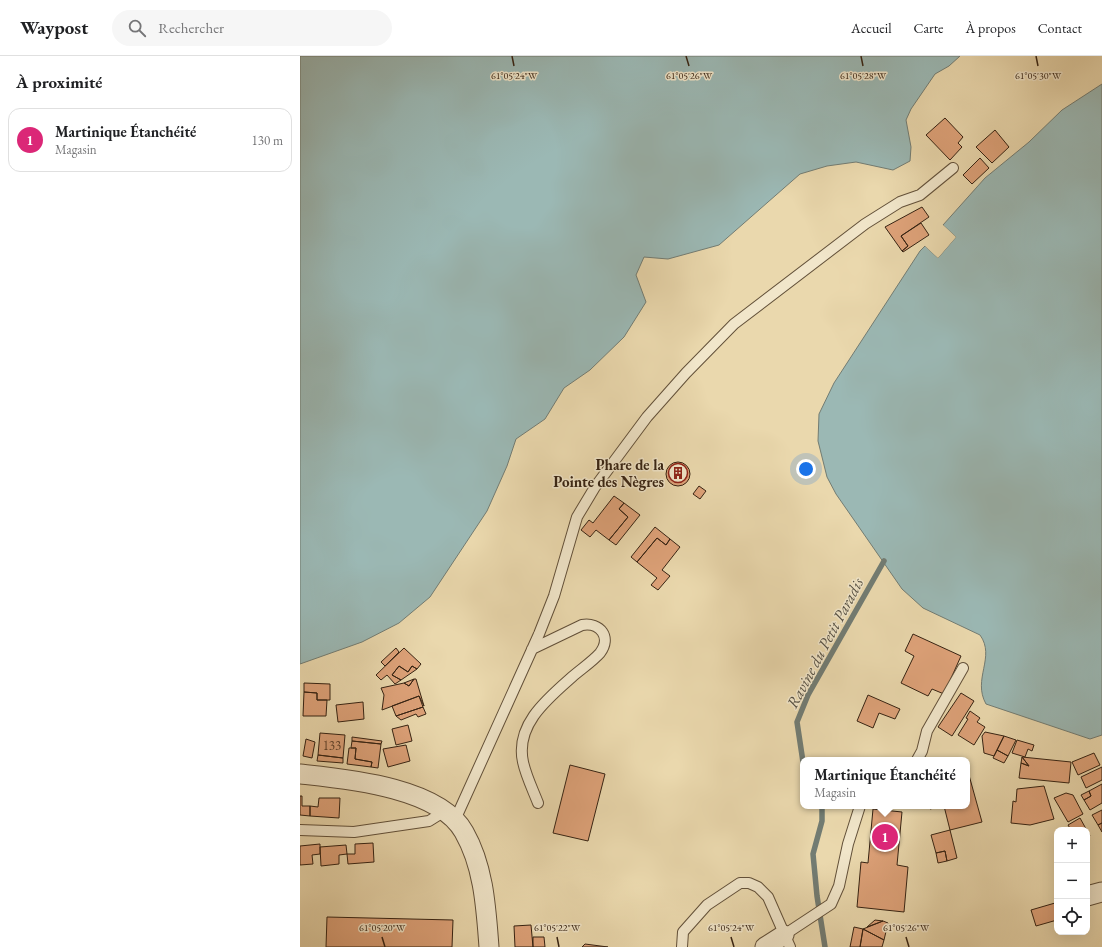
<!DOCTYPE html>
<html lang="fr">
<meta charset="utf-8">
<style>
body{margin:0;font-family:"EB Garamond",serif;background:#f6f6f6;color:#202124}
.controls{position:absolute;right:12px;bottom:12px;display:grid;overflow:hidden;border-radius:8px;box-shadow:0 4px 16px #0002}
.controls button{width:36px;height:36px;display:grid;place-items:center;padding:0;border:0;border-bottom:1px solid #e0e0e0;background:#fff;color:#202124;font:20px sans-serif}
.you{position:absolute;left:506px;top:413px;width:14px;height:14px;margin:-10px;border:3px solid #fff;border-radius:50%;background:#1a73e8;box-shadow:0 0 0 6px #1a73e833}
.badge{display:grid;place-items:center;width:26px;height:26px;border-radius:50%;background:#db2777;color:#fff;font-size:13px;font-weight:700}
.pin{position:absolute;translate:-50% -50%;border:2px solid #fff;box-shadow:0 1px 4px #0006}
.popup{position:absolute;left:500px;top:701px;width:170px;height:52px;box-sizing:border-box;display:grid;place-content:center;border-radius:8px;background:#fff;filter:drop-shadow(0 1px 3px #0005);font-size:13px;white-space:nowrap;color:#757577}
.popup b{font-size:15px;color:#202124}
.popup::after{content:'';position:absolute;left:50%;top:100%;margin-left:-8px;border:8px solid transparent;border-top-color:#fff}
.list{margin:0;padding:0;list-style:none}
h2{display:flex;justify-content:space-between;align-items:center;height:52px;margin:0;padding:0 16px;font-size:17px}
h2 small{font-size:13px;font-weight:400;color:#757577}
.list li{display:grid;grid-template-columns:26px 1fr auto;gap:12px;align-items:center;box-sizing:border-box;height:64px;margin:0 8px 8px;padding:0 8px;border:1px solid #e0e0e0;border-radius:12px}
.list b{display:block;font-size:15px;white-space:nowrap}
.list p{margin:0;font-size:13px;white-space:nowrap;color:#757577}
.list em{font-size:13px;font-style:normal;color:#757577}
.icon{flex:none;width:22px;height:22px;fill:none;stroke:currentColor;stroke-width:2;stroke-linecap:round;stroke-linejoin:round}
.map{position:relative;flex:none;width:802px;height:891px;overflow:hidden}
header{display:flex;align-items:center;gap:24px;box-sizing:border-box;height:56px;padding:0 20px;background:#fff;border-bottom:1px solid #e0e0e0}
header strong{font-size:19px}
nav{display:flex;gap:22px;margin-inline-start:auto;font-size:14px}
.search{width:280px;height:36px;background:#f6f6f6;display:flex;align-items:center;gap:10px;box-sizing:border-box;padding:0 14px;border-radius:22px;color:#757577;font-size:15px}
main{display:flex}
aside{flex:1;background:#fff}
.map>svg:first-child{display:block}
.water{fill:#9bb8b4;stroke:#727c73}
.pier{fill:#ead8ad}
.lines{fill:none;stroke-linecap:round;stroke-linejoin:round}
.stream{stroke:#727c73;stroke-width:5.5}
.building{fill:#dea279;stroke:#352212}
.service-casing{stroke:#625039;stroke-width:12}
.minor-casing{stroke:#625039;stroke-width:21}
.service{stroke:#f1e6ca;stroke-width:10}
.minor{stroke:#f1e6ca;stroke-width:19}
.ticks{fill:none;stroke:#352212;stroke-width:1.5}
.labels{text-anchor:middle;dominant-baseline:central;stroke-width:3;stroke-linejoin:round;paint-order:stroke}
.number-label{font-size:13px;fill:#5f422c}
.poi-label{font-size:15px;font-weight:bold;fill:#352212;stroke:#f1e6ca;text-anchor:end}
.water-label{font-size:16px;font-style:italic;fill:#544f43;stroke:#f1e6ca}
.ticks-label{font-size:10px;text-anchor:middle;fill:#352212;stroke:#f1e6ca;stroke-width:3;stroke-linejoin:round;paint-order:stroke}
</style>
<header>
<strong>Waypost</strong>
<div class="search"><svg class="icon" aria-label="search" viewBox="0 0 24 24"><circle cx="10" cy="10" r="6"/><path d="M15 15l6 6"/></svg>Rechercher</div>
<nav><a>Accueil</a><a>Carte</a><a>À propos</a><a>Contact</a></nav>
</header>
<main>
<aside>
<h2>À proximité<small></small></h2>
<ul class="list">
<li><span class="badge">1</span><div><b>Martinique Étanchéité</b><p>Magasin</p></div><em>130 m</em></li>
</ul>
</aside>
<div class="map">
<svg width="802" height="891" viewBox="0 0 802 891">
<rect width="100%" height="100%" fill="#ead8ad"/>
<filter id="stains"><feTurbulence type="fractalNoise" baseFrequency=".005" numOctaves="4"/><feColorMatrix values="0 0 0 0 .2 0 0 0 0 .09 0 0 0 0 .02 0 0 0 .5 -.17"/></filter>
<radialGradient id="worn" r=".72"><stop offset=".6" stop-color="#630" stop-opacity="0"/><stop offset="1" stop-color="#630" stop-opacity=".3"/></radialGradient>
<path class="water" d="M0,0H660L649,10L635,18L611,53L606,64L611,91L610,105L593,114L556,106L527,110L500,118L419,189L368,203L344,201L336,219L346,246L324,281L290,314L264,332L245,363L216,383L207,410L187,455L130,541L99,567L62,586L0,608Z
M802,28V679L790,683L686,648C672,623 696,601 680,579L623,552L602,533L536,438L527,421L518,385L519,358L534,327L620,195L625,190L638,202L656,181L643,169L685,122L729,86L762,54Z"/>
<path class="pier" d="M643,169L656,181L638,202L625,190L626,189L637,199L650,185L653,181L642,171Z"/>
<g class="lines">
<path class="stream" d="M503,706L497,666L508,639L584,505
M522,750V765L513,798L517,840L525,891"/>
</g>
<path class="building" d="M645,62L663,81L658,87L662,91L650,104L626,79Z
M695,74L709,91L692,107L676,91Z
M680,102L689,112L672,128L663,119Z
M622,151L629,161L601,180L608,190L602,195L585,171Z
M621,167L629,179L603,196L602,195L608,190L601,180Z
M366 418a12 12 0 1 1 24 0a12 12 0 1 1-24 0Z
M399,430L406,435L400,443L393,438Z
M314,440L324,447L319,453L328,461L309,484L296,474L290,481L281,474L289,464L293,467Z
M324,447L340,459L316,489L309,484L328,461L319,453Z
M355,471L370,483L366,489L357,482L337,506L331,501Z
M357,482L366,489L370,483L380,491L362,514L370,520L358,534L351,529L357,522L337,506Z
M613,578L661,600L644,638L632,633L628,640L601,627L614,600L605,595Z
M96,592L99,596L85,610L81,606Z
M104,592L121,608L117,613L112,610L108,616L99,610L92,619L101,624L95,628L87,619L81,624L76,619Z
M99,610L108,616L112,610L117,613L101,624L92,619Z
M114,623L109,630L104,627Z
M114,623H116L124,650L119,640L82,654L84,639L81,632L104,627L109,630Z
M4,627L30,628V644H17V637L4,636Z
M4,636L17,637V644H27L26,660H3Z
M661,637L674,645L652,680L638,671Z
M568,639L600,653L595,663L579,657L573,672L557,665Z
M119,640L123,651L96,660L92,650Z
M63,646L64,663L38,666L36,649Z
M123,651L126,658L118,661L116,658L101,664L96,660Z
M670,655L680,662L677,666L685,671L674,689L658,679L668,663L666,662Z
M108,669L112,685L96,689L92,673Z
M685,676L704,680L694,700L684,697L682,680Z
M20,677L45,679L43,702L18,699Z
M704,680L716,684L708,700L697,694Z
M52,681L82,685L81,688L52,685Z
M6,683L15,686L12,702L3,700Z
M717,684L734,689L732,695L728,693L725,701L712,697Z
M52,685L81,688L78,712L71,711L72,706L55,703L56,692H51Z
M106,689L110,705L88,711L83,693Z
M49,692H56L55,703L72,706L71,711L47,708Z
M697,694L708,700L704,707L693,702Z
M794,697L800,709L778,719L772,706Z
M18,699L43,702V707L17,705Z
M722,701L729,710L721,707Z
M722,701L771,706L769,727L719,722L721,707L729,710Z
M270,709L305,718L288,785L253,777Z
M802,711V724L786,732L781,721Z
M667,712L682,766L650,774L644,750H667Z
M802,728V747L790,754L784,744L791,740L789,735Z
M744,730L754,763L730,769L711,767L713,745L716,746L717,733Z
M789,735L791,740L784,744L781,739Z
M766,737L773,739L783,758L768,766L754,742Z
M0,740H2V750H10V760L0,759Z
M19,742H40L39,762L10,760V750L18,751Z
M629,750H642L630,753Z
M573,753L602,756L597,809L608,811L604,856L557,851L561,806L568,807Z
M802,754V767L798,769L792,759Z
M780,762L790,780L787,781V774H771L768,769Z
M802,767V776L798,769Z
M650,774L657,802L647,805L645,795L636,797L631,779Z
M73,787L74,806L48,808L47,798H55V788Z
M20,788V798L12,799L13,808L0,809V790Z
M46,789L47,798L39,799V808L21,810L20,791Z
M645,795L647,805L638,807L636,797Z
M755,847L757,864L736,870L731,854Z
M27,861L153,864L152,891H26Z
M575,864L583,865L567,871Z
M583,865L588,867L584,884L563,873Z
M231,869L233,891H215L214,870Z
M554,871L563,873L560,891H550Z
M563,873L584,884L582,891H560Z
M233,881H244L245,891H233Z
M285,888L308,891H282Z"/>
<g class="lines">
<defs>
<path id="service" d="M232,593L282,569C300,566 312,581 300,597C292,606 281,613 272,621C247,643 215,669 223,706C226,720 233,734 238,747
M617,704L622,695L627,675L663,612
M155,764L239,578L254,540L277,461L295,431L347,361L386,317L434,268L565,168L600,146L620,139L653,112
M0,774L54,776L129,765L145,755
M484,879L531,848L539,830L548,788L560,750
M382,891L383,876L407,849L440,827H449L458,831L468,841L490,891"/>
<path id="minor" d="M0,718C46,723 139,731 164,776C184,811 186,852 189,891
M787,840L802,836
M465,891L484,879"/>
</defs>
<use href="#service" class="service-casing"/>
<use href="#minor" class="minor-casing"/>
<use href="#service" class="service"/>
<use href="#minor" class="minor"/>
</g>
<path class="ticks" d="M212,0L214,10M386,0L389,10M561,0L563,10M736,0L738,10M82,881L85,891M257,881L259,891M431,881L434,891M606,881L609,891"/>
<defs>
<symbol id="building-ring" viewBox="-11 -11 22 22"><circle r="9.5" fill="#f1e6ca" stroke="#8f2418" stroke-width="1.5"/><path d="M-4-6H4V6H1V3H-1V6H-4ZM-2.5-4.3h1.7v1.8h-1.7ZM.8-4.3h1.7v1.8H.8ZM-2.5-1h1.7V.8h-1.7ZM.8-1h1.7V.8H.8Z" fill="#8f2418"/></symbol>
</defs>
<g fill-rule="evenodd">
<use href="#building-ring" x="367" y="406" width="22" height="22"/>
</g>
<g class="labels">
<g class="number-label">
<text x="32" y="689">133</text>
</g>
<g class="poi-label">
<text x="364" y="408">Phare de la<tspan x="364" dy="17">Pointe des Nègres</tspan></text>
</g>
<g class="water-label">
<text transform="translate(525 587) rotate(-62)">Ravine du Petit Paradis</text>
</g>
</g>
<g class="ticks-label">
<text x="214" y="23">61°05'24"W</text>
<text x="389" y="23">61°05'26"W</text>
<text x="563" y="23">61°05'28"W</text>
<text x="738" y="23">61°05'30"W</text>
<text x="82" y="875">61°05'20"W</text>
<text x="257" y="875">61°05'22"W</text>
<text x="431" y="875">61°05'24"W</text>
<text x="606" y="875">61°05'26"W</text>
</g>
<rect width="100%" height="100%" filter="url(#stains)"/>
<rect width="100%" height="100%" fill="url(#worn)"/>
</svg>
<div class="controls">
<button>+</button>
<button>−</button>
<button><svg class="icon" aria-label="locate" viewBox="0 0 24 24"><circle cx="12" cy="12" r="6"/><path d="M12 2v4M12 18v4M2 12h4M18 12h4"/></svg></button>
</div>
<div class="you"></div>
<div class="pin badge" style="left:585px;top:781px">1</div>
<div class="popup"><b>Martinique Étanchéité</b>Magasin</div>
</div>
</main>
